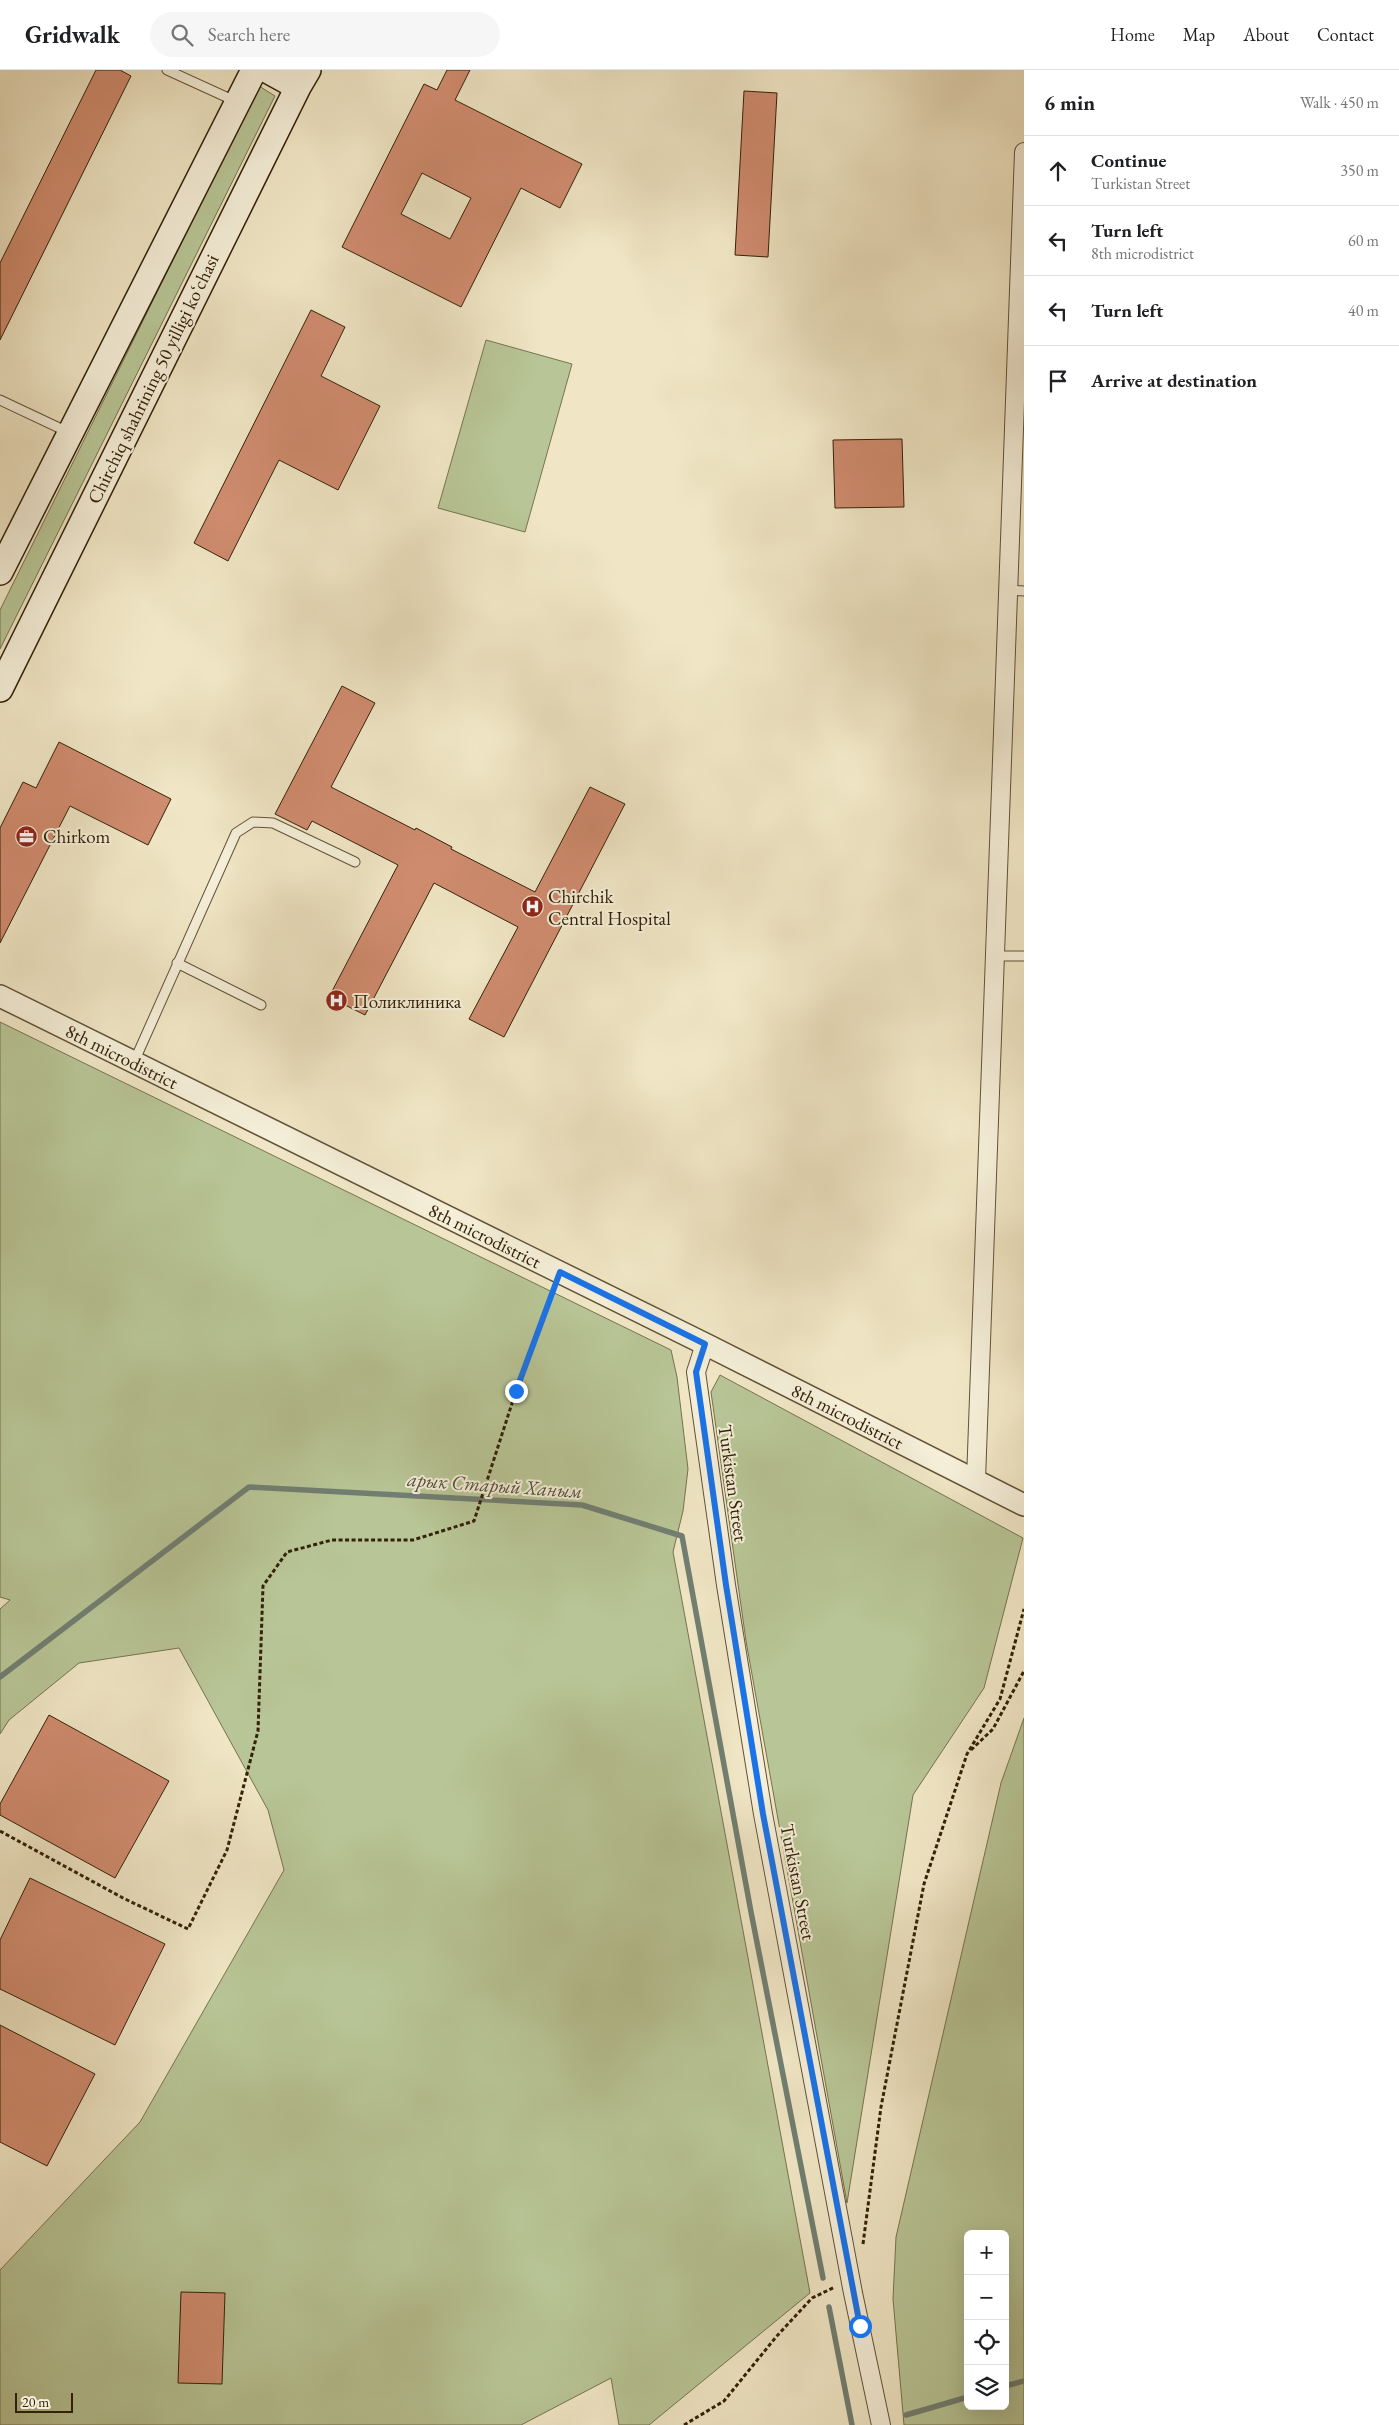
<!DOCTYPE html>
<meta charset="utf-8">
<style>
body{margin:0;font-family:"EB Garamond",serif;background:#f6f6f6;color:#202124}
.controls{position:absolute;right:15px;bottom:15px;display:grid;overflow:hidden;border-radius:8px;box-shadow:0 5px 20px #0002}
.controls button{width:45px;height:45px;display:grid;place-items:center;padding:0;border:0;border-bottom:1px solid #e0e0e0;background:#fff;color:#202124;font:25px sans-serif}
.scale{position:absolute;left:15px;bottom:12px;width:58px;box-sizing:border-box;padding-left:5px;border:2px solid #332108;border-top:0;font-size:14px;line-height:18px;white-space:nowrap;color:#332108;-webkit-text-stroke:4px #f5efd9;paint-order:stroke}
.stop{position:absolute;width:15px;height:15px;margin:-11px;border:4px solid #1a73e8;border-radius:50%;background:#fff}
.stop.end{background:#1a73e8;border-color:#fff;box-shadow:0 1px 5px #0008}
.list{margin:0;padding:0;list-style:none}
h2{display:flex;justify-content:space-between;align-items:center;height:65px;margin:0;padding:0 20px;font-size:21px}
h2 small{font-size:16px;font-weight:400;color:#757577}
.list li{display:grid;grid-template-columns:32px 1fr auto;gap:15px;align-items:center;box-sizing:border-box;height:70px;padding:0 20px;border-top:1px solid #e0e0e0}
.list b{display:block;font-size:19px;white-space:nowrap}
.list p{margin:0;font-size:16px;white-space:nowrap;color:#757577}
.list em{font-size:16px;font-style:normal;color:#757577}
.icon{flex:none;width:28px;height:28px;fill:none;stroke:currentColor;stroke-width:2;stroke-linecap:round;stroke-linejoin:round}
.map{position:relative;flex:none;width:1024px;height:2355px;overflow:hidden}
header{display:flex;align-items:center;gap:30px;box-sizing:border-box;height:70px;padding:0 25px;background:#fff;border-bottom:1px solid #e0e0e0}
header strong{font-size:24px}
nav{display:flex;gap:28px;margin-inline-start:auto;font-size:18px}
.search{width:350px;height:45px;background:#f6f6f6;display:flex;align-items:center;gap:12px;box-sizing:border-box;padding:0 18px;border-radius:28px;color:#757577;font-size:19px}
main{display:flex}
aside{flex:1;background:#fff}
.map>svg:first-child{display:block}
.green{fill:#b8c596;stroke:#76734f;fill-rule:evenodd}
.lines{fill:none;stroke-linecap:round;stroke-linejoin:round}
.stream{stroke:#717f72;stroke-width:5.5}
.building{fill:#d08c6f;stroke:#332108;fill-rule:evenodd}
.service-casing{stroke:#625237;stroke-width:11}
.minor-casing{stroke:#625237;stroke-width:20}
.tertiary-casing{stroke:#625237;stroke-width:24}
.secondary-casing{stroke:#332108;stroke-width:28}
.path{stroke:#332108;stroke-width:3;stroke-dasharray:4 2.5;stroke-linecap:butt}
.service{stroke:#f5efd9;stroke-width:9}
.minor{stroke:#f5efd9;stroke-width:18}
.tertiary{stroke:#f5efd9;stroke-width:21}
.secondary{stroke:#f5efd9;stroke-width:25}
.route{stroke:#1a73e8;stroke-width:6}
.labels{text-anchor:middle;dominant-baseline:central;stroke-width:4;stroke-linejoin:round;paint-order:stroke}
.street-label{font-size:19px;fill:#332108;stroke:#f5efd9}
.poi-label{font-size:19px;fill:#332108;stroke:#f5efd9;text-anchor:start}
.water-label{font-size:20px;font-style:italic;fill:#52503d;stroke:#f5efd9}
</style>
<header>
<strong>Gridwalk</strong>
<div class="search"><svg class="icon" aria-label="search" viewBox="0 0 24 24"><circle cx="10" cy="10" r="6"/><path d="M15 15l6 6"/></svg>Search here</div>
<nav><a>Home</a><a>Map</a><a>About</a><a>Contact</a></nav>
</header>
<main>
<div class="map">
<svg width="1024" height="2355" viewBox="0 0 1024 2355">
<rect width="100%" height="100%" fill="#f0e6c5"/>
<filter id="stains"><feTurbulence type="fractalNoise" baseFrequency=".004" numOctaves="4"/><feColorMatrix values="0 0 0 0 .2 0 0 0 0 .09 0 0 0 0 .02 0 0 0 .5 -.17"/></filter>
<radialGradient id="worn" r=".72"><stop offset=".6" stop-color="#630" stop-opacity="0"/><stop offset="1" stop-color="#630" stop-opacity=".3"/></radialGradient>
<path class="green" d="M259,16L275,26L0,579V540Z
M486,270L572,294L525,462L438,438Z
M0,952L671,1280L677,1307L688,1399L683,1441L673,1482L810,2223L649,2355H619L611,2308L521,2355H0V2200L140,2052L284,1800L268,1740L179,1578L79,1593L9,1650L0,1664V1539L10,1530L0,1527Z
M720,1305L1023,1468L984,1618L913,1725L847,2133L746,1571L711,1322Z
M1024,1648V2355H904L893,2229L896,2167L1001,1713ZM968,2164H1005V2336H968Z"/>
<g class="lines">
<path class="stream" d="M0,1607L249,1417L582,1435L682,1466L751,1842L823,2208
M829,2237L852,2355
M1005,2316L1024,2311
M906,2345L968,2327"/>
</g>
<path class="building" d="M96,0H120L131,6L0,270V193Z
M447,0H470L455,30L582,94L560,138L521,118L461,237L342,177L424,14L437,20ZM422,103L471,128L450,169L401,144Z
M744,21L777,23L768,187L735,185Z
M311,240L345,257L321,306L380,336L338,420L279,390L228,491L194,473Z
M902,369L904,437L835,438L833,370Z
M342,616L375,633L331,717L415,760L416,758L452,777L451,779L535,822L590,717L625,734L504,967L469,949L518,857L434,813L365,945L329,927L398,795L312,751L307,760L275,744Z
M59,672L171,729L148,775L70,736L0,873V758L23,712L36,718Z
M49,1645L169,1711L115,1808L0,1745V1734Z
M30,1808L165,1874L115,1975L0,1919V1870Z
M0,1955L95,2004L47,2096L0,2072Z
M181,2222L225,2223L222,2314L178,2313Z"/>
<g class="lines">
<defs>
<path id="service" d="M167,0L235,31
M0,330L70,363
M1008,520L1024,521
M994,886H1024
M177,893L261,935
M134,992L236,763L253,752L273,753L355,792"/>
<path id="minor" d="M705,1274L696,1302L726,1515L763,1744L853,2223L881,2355
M976,1410L1024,82"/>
<g id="tertiary">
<path id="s1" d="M0,926L705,1274L1024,1435"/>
</g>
<path id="secondary" d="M267,0L298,17
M0,502L254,0
M0,619L298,17L308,0"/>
</defs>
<use href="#service" class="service-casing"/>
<use href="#minor" class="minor-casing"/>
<use href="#tertiary" class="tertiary-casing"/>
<use href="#secondary" class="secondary-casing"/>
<path class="path" d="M971,1680L993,1659L1024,1601
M0,1761L123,1828L188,1859L227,1780L258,1661L263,1516L287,1482L332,1470H413L474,1451L516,1321L554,1219
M863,2174L881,2037L924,1814L967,1684L1000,1629L1024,1539
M684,2355L724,2331L776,2267L812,2228L835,2217"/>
<use href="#service" class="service"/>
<use href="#minor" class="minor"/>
<use href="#tertiary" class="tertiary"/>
<use href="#secondary" class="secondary"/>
</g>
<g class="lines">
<path class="route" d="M516,1321L560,1202L705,1274L696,1302L726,1515L763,1744L860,2256"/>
</g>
<defs>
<symbol id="office-disc" viewBox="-11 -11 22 22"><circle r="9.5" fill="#8f2418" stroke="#f5efd9"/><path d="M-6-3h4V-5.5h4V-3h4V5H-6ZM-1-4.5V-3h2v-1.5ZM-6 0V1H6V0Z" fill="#fff"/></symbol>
<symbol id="hospital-disc" viewBox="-11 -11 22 22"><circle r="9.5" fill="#8f2418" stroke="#f5efd9"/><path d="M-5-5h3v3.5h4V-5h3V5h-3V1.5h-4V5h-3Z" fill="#fff"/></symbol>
</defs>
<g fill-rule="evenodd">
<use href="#office-disc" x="14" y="754" width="25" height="25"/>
<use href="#hospital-disc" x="520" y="824" width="25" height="25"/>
<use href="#hospital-disc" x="324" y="918" width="25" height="25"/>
</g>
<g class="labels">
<g class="street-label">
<text transform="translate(153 309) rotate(-64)">Chirchiq shahrining 50 yilligi koʻchasi</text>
<text stroke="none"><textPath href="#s1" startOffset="136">8th microdistrict</textPath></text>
<text stroke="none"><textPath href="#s1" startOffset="541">8th microdistrict</textPath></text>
<text stroke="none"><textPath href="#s1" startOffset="946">8th microdistrict</textPath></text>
<text transform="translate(733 1413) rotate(82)">Turkistan Street</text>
<text transform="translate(798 1812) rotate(79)">Turkistan Street</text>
</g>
<g class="poi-label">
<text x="43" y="766">Chirkom</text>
<text x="548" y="826">Chirchik<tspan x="548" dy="22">Central Hospital</tspan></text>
<text x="353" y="931">Поликлиника</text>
</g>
<g class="water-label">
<text transform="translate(495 1415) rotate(4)">арык Старый Ханым</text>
</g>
</g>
<rect width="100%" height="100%" filter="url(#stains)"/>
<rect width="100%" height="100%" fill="url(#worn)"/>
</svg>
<div class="controls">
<button>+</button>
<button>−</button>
<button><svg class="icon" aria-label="locate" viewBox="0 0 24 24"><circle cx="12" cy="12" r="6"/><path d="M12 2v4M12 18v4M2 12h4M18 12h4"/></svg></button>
<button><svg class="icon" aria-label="layers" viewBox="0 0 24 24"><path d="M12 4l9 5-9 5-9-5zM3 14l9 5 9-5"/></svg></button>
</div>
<div class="scale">20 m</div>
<div class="stop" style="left:860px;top:2256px"></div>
<div class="stop end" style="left:516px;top:1321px"></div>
</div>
<aside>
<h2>6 min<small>Walk · 450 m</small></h2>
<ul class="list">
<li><svg class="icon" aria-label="ahead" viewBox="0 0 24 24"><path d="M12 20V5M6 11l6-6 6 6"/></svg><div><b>Continue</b><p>Turkistan Street</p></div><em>350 m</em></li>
<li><svg class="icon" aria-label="left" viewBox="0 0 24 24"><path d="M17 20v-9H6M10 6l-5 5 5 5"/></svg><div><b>Turn left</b><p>8th microdistrict</p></div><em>60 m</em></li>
<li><svg class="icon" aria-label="left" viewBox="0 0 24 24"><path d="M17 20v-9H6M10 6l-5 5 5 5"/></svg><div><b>Turn left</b></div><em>40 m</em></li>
<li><svg class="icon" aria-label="arrive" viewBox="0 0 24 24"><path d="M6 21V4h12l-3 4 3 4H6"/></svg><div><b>Arrive at destination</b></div></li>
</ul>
</aside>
</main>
